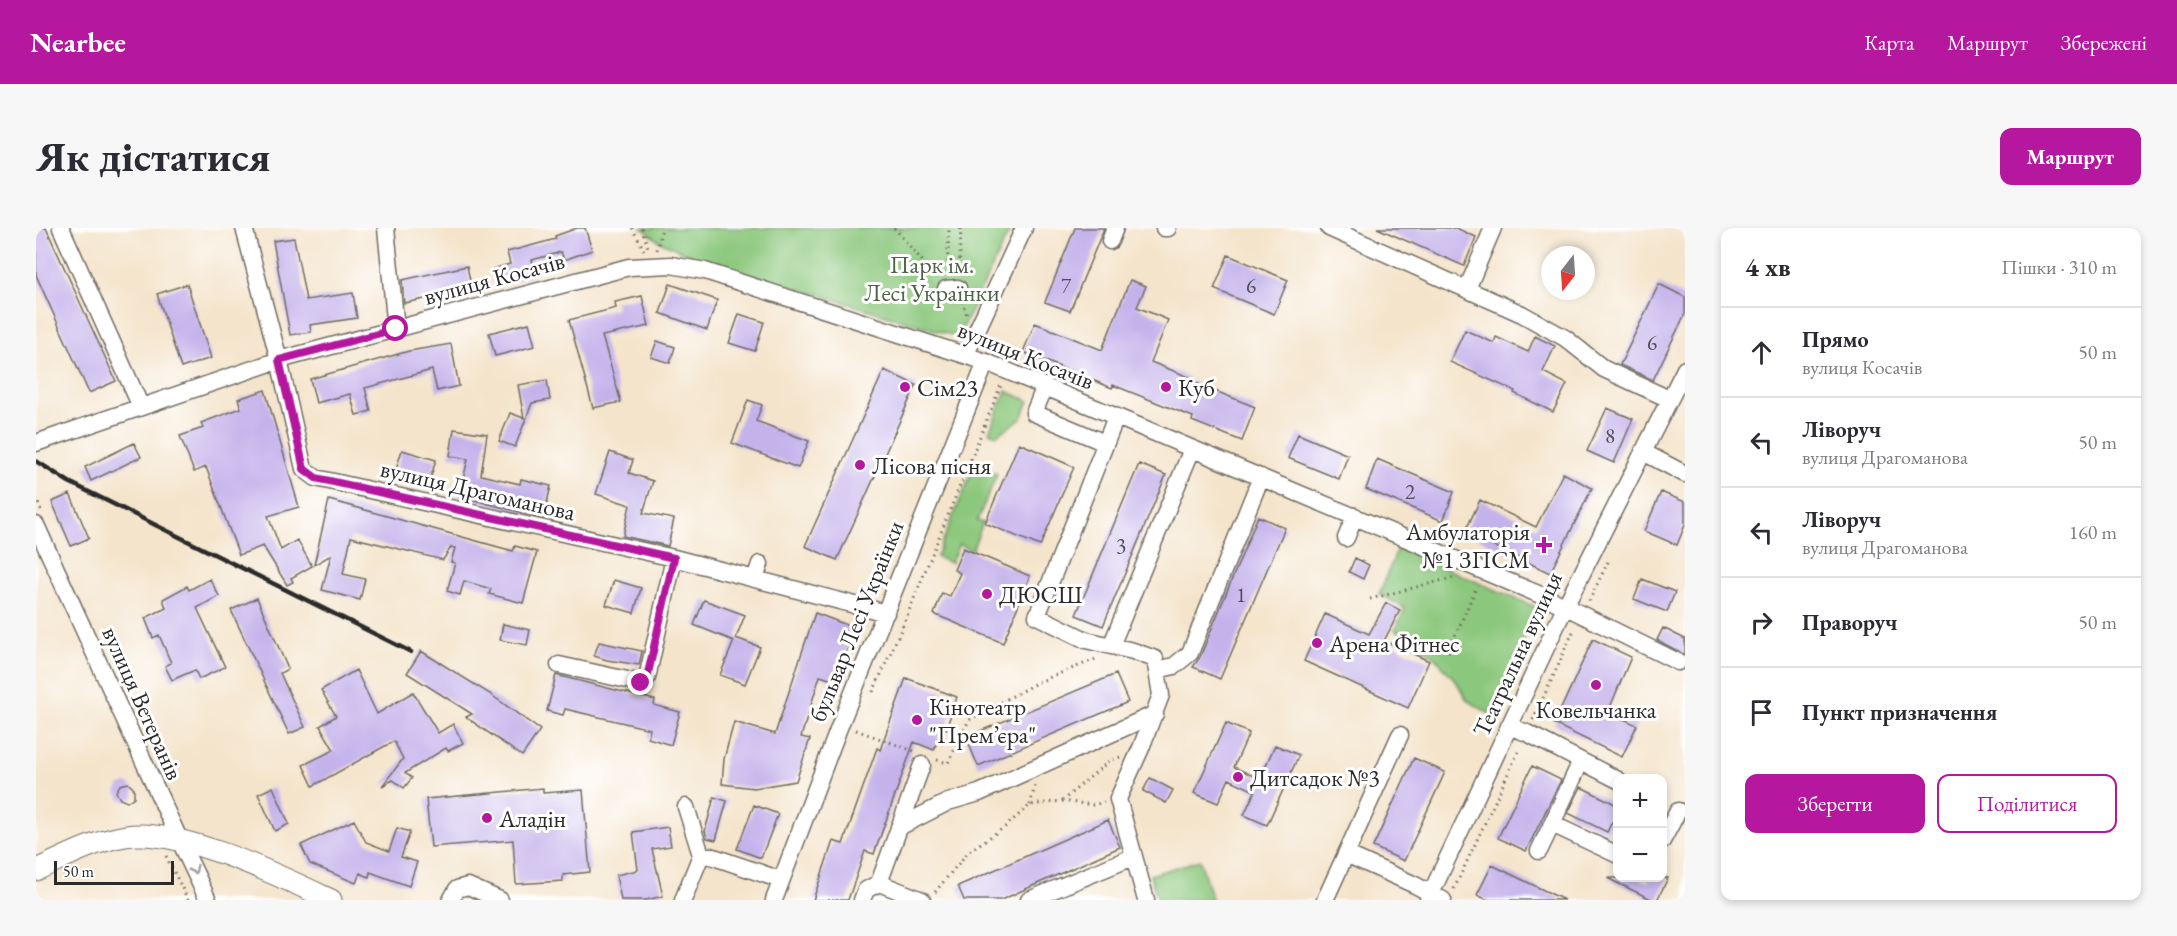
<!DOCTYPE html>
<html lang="uk">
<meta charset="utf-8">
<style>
body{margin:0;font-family:"EB Garamond",serif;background:#f7f7f7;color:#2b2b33}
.controls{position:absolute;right:18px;bottom:18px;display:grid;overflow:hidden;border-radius:12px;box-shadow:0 3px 9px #0003}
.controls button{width:54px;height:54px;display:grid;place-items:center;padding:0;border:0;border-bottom:2px solid #e1e1e2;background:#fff;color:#2b2b33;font:30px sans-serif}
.compass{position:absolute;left:1505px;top:18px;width:54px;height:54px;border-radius:50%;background:#fff;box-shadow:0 3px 9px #0003;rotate:197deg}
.scale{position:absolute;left:18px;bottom:15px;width:120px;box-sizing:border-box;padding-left:6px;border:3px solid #2b2b2b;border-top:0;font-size:16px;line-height:21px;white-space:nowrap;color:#2b2b2b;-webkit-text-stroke:4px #fff;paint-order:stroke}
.stop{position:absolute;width:18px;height:18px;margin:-14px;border:4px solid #b5179e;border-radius:50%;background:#fff}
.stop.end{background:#b5179e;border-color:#fff;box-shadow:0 2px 6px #0008}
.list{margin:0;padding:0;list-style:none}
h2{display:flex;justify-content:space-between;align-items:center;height:78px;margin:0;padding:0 24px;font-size:26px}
h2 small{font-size:20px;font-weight:400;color:#7c7c81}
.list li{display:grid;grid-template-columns:39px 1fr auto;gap:18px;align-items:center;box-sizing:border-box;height:90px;padding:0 24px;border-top:2px solid #e1e1e2}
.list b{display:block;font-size:22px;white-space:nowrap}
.list p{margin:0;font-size:20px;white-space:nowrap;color:#7c7c81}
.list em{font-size:20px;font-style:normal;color:#7c7c81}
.actions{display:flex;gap:12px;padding:18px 24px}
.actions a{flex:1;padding:14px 0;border:2px solid #b5179e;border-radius:12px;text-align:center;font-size:21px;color:#b5179e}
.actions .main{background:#b5179e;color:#fff}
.icon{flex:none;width:33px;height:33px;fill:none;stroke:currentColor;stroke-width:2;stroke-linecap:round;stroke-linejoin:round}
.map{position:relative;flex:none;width:1649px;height:672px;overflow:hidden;border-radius:12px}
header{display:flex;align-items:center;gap:36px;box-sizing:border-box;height:84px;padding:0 30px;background:#b5179e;color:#fff}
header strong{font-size:28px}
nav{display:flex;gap:33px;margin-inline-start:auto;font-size:21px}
.intro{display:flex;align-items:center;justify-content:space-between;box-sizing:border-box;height:144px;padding:0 36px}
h1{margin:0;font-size:42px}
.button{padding:15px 27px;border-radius:12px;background:#b5179e;color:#fff;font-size:21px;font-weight:700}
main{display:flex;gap:36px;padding:0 36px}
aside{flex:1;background:#fff;border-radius:12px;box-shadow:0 3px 9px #0003}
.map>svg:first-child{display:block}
.green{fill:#8bc77c;stroke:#5b7954;stroke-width:1.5}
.building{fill:#c4b2eb}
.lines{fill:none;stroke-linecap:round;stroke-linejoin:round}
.minor-casing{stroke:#716c63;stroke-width:19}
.major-casing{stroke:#716c63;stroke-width:23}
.path{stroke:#716c63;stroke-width:3;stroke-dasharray:1.5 4.5;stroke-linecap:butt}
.minor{stroke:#fff;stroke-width:16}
.major{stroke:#fff;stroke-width:21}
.rail{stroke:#2b2b2b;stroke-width:4.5}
.oneway{stroke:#a0a0a0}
.route{stroke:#b5179e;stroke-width:8}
.poi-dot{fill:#b5179e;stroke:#fff;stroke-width:2}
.labels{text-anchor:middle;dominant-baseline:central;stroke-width:6;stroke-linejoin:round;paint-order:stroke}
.number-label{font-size:21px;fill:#514d5b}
.park-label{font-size:24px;fill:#4d6247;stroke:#fff}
.street-label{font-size:24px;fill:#2b2b2b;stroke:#fff}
.poi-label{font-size:24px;fill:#2b2b2b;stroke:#fff;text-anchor:start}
</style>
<header>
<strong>Nearbee</strong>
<nav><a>Карта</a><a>Маршрут</a><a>Збережені</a></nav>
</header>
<div class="intro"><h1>Як дістатися</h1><a class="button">Маршрут</a></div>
<main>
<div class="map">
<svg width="1649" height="672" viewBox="0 0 1649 672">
<rect width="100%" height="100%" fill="#fff"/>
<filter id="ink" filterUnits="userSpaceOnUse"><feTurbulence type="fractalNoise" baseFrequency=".0167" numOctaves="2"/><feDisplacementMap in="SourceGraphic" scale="12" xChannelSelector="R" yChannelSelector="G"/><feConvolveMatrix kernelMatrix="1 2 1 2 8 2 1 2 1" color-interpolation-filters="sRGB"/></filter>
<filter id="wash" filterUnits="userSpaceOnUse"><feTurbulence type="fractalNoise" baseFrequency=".008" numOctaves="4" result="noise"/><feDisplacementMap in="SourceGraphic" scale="24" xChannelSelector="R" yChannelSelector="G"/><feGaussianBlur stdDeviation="1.35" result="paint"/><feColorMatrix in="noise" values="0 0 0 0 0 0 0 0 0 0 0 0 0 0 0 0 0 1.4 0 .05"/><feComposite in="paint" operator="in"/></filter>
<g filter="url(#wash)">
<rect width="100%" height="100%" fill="#f4e4cb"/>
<path class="green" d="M606,0H975L922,109L659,29L623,13Z
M970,163L993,173L986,190L961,207L953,204Z
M939,237L961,246L941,293L947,295L936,322L923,316L915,335L900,329Z
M1362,320L1502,380L1454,486L1431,472L1420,453L1397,427L1359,402L1369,380L1343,366Z
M1164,632L1176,672H1122L1114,647Z"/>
<g id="blocks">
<path class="building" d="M0,0H10L80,153L53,165L0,47Z
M541,0H549L556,22L528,32L525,24L496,32L500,47L461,57L457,41L474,36L471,24L520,11L519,8Z
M1039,0H1068L1034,83L1009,74Z
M1341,0H1420L1440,9L1428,38Z
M258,10L270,72L317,65L321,90L274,97L275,104L254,107L237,13Z
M1192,27L1252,52L1238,86L1178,61Z
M431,38L436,62L368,75L366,52Z
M1094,52L1110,58L1101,79L1132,92L1115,134L1153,149L1152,152L1219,179L1206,213L1156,193L1157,189L1077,157L1076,160L987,124L999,95L1066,122Z
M151,56L175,130L145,140L121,66Z
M634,56L681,72L671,102L624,85Z
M1623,56L1649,69V86L1617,152L1584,137Z
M606,68L613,98L566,108L585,174L557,180L533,92L580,80L579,74Z
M703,86L728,94L719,123L693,115Z
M493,95L499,118L459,128L453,105Z
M1429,102L1458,115L1460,109L1492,124L1499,108L1519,118L1507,144L1531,156L1517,184L1478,165L1479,163L1414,134Z
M621,113L639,119L634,135L615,129Z
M415,116L423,158L401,163L396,142L329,160L335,183L320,187L314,166L280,175L274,151L373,123Z
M848,142L880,157L801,332L769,318Z
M511,152L514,172L496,175L479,219L463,213L474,185L488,190L482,157Z
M229,162L263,279L232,288L245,322L261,312L276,338L255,350L257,354L251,357L227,318L203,327L170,239L158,244L144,208L167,200L165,195L205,180L202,171Z
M712,172L726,177L720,193L773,213L762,240L696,215Z
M1571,180L1597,191L1578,235L1551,223Z
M418,201L451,206L445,247L484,256L485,251L515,258L507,290L423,268L432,231L414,228Z
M1262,206L1312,227L1303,251L1252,230Z
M98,215L105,229L55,253L49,239Z
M983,215L1038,239L1004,318L949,295Z
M366,222L400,232L392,258L358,248Z
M574,224L597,232L593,245L617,253L607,285L638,291L632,318L587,308L594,277L560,266Z
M1341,231L1418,264L1407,293L1330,261Z
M1103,236L1130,247L1067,398L1040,387Z
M1527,245L1556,260L1514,345L1429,304L1444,272L1500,299Z
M1625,264L1649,274V297L1641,317L1608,303Z
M34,266L53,310L35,318L16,274Z
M293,272L477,323L479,318L501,324L487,375L453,366L455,361L428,353L424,367L411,363L419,335L415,334L419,320L415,319L407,332L315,309L307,346L329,351L324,372L286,362L295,327L278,337Z
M1222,288L1249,300L1184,451L1157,439L1164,429Z
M927,320L994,348L967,415L898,386L906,365L914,368L924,345L918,342Z
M1319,330L1333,337L1327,351L1313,344Z
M174,351L183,368L161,380L189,439L163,451L159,442L136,452L129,438L135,435L123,407L117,410L109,390L130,380L127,371L151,358L153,362Z
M1606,351L1639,364L1631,384L1598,371Z
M578,352L605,360L598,385L570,377Z
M221,370L252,441L244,445L269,499L253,506L195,382Z
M668,372L709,387L700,410L724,419L709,456L684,447L698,413L658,397Z
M1350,375L1364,382L1348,413L1393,433L1372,480L1268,433L1289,386L1333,406Z
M779,385L819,400L800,453L784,448L765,509L774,511L760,553L718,560L686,556L688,531L698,494L739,506Z
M467,396L494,402L491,417L464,412Z
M1627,400L1649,411V427L1621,412Z
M1557,411L1595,429L1572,484L1601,497L1586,529L1518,496Z
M563,414L606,423L603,437L571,432L558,428Z
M385,423L454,466L504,502L486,528L430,489L436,486L371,445Z
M320,442L341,486L377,464L402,505L417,496L427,515L412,523L410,520L369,545L376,550L368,560L357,552L346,558L367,531L358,513L277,558L267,537L298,522L284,498L300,488L285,462Z
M1080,446L1092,474L942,538L930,509Z
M520,447L619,472L618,477L644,484L635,517L612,510L614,501L529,481L527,487L511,483Z
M870,450L921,469L910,501L906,500L898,522L878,514L838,626L829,623L812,672H777L797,613L807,616L841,520L844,522Z
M1190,495L1213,505L1198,539L1224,551L1239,517L1263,527L1231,597L1208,587L1219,563L1193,551L1182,575L1158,565Z
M1378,530L1409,544L1368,633L1337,619Z
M1496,538L1525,552L1490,623L1462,610Z
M1114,550L1137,562L1130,575L1107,563Z
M92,555L98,561V569L91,574L84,571L80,564L84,557Z
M237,559L253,596L239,603L222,566Z
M1545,559L1581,577V596L1576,594L1571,604L1532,585Z
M507,560V565L547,562L554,644L527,647V653L480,656L477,612L395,619L390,571Z
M678,569L691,573L680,612L671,610L669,603Z
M718,577L742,586L725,630L701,621Z
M318,592L330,614L353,623L361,600L374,604L365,629L381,634L373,658L334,644L333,649L324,645L320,655L274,636L265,617Z
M1072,592L1084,619L965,672H928L922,658Z
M632,599L635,618L616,621L627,668L610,672H585L580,647L602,642L597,604Z
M1456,637L1528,672H1452L1441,667Z
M1571,650H1603L1612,654L1614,650H1632L1621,672H1617Z"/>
</g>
</g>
<g filter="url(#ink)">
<use href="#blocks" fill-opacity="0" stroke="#716c63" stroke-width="1.5"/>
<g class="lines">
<defs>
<path id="minor" d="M25,0L105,179
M208,0L243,132L268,241L280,250L638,330L850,385
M350,0L360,101
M1128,0H1132
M1293,0L1486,86L1529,110L1568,141L1633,171
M1074,13L1079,0
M910,61L922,60
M1431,61L1457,0
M930,126L988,0
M1009,158L998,185L1069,215
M1080,189L1001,388L1050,412L1097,423L1119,431L1125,467L1105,520L1082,571L1110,672
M0,215L243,132L593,39L635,37L669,43L950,134L1514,371L1642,434
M1607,224L1649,246
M0,297L144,613L172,672
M1310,310L1319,288
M719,351L724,336
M1075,418L1156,221
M523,437L605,455L611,450L638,330
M1121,442L1138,438L1154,425L1225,249
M1473,498L1491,505L1582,552
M650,579L665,627
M1516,596L1545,533
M863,599L912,574L943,565L1119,486
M1626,613L1642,583
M1503,623L1516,596L1582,627
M1310,626L1364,507
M843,655L886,672
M415,672L421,661L432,658L464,672
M647,672L665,627L675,628L745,652
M738,672L804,497L950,134
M826,672L830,662L843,655L886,537
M993,672L1097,629
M1289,672L1310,626L1379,657L1407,672
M1392,672L1529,379L1649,141"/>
<path id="major" d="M0,642C29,629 58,613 90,608C143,599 246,649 295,672"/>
</defs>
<use href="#minor" class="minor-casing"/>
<use href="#major" class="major-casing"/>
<path class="path" d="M596,0L608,22
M606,0L613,23
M858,0L901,50
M621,22L626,0
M923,44L925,0
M911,46L913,0
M926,73L931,87
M0,270L5,282
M1334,371L1419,349
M1553,373L1574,330
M1412,424L1441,358
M1526,427L1539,400
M837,464L868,395L965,157
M1497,492L1527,427
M820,502L878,523
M901,532L912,535L933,492L1000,455L1060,431
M1026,573L1073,533L1084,529
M994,577L999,558
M130,628L152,672
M1418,661L1484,520
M899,664L933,623L969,599L994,577L1026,573L1057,577L1068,574"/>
<use href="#minor" class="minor"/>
<use href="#major" class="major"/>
<path class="rail" d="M0,233L33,254L375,424"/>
</g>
<defs><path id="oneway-chevron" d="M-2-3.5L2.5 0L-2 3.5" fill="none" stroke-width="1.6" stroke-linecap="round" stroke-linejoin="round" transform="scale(1.5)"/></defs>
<use class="oneway" href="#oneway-chevron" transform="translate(158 642) rotate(64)"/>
</g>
<g class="lines" filter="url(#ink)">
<path class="route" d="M360,101L243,132L268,241L280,250L638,330L611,450L605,455"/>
</g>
<g class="poi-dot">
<circle cx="869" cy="159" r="6"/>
<circle cx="1130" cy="159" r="6"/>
<circle cx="824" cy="237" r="6"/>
<path d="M1505 308h6v6h6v6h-6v6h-6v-6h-6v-6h6z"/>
<circle cx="951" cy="366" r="6"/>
<circle cx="1281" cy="415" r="6"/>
<circle cx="1560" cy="457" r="6"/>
<circle cx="881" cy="492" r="6"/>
<circle cx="1202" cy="549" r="6"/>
<circle cx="451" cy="590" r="6"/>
</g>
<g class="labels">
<g class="number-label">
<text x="1030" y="57">7</text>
<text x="1215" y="57">6</text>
<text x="1616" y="114">6</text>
<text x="1574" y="207">8</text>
<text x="1374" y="263">2</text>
<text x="1085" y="317">3</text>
<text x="1205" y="366">1</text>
</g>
<g class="park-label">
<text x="896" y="36">Парк ім.<tspan x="896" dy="28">Лесі Українки</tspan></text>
</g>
<g class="street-label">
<text transform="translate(458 50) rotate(-15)">вулиця Косачів</text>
<text transform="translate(990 127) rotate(22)">вулиця Косачів</text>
<text transform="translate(442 262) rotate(13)">вулиця Драгоманова</text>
<text transform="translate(820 393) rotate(-68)">бульвар Лесі Українки</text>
<text transform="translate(1481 426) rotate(-65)">Театральна вулиця</text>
<text transform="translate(107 475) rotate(66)">вулиця Ветеранів</text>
</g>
<g class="poi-label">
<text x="881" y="159">Сім23</text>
<text x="1142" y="159">Куб</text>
<text x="836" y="237">Лісова пісня</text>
<text x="1494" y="303" text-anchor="end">Амбулаторія<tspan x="1494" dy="28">№1 ЗПСМ</tspan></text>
<text x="963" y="366">ДЮСШ</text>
<text x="1293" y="415">Арена Фітнес</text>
<text x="893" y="478">Кінотеатр<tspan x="893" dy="28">"Прем’єра"</tspan></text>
<text x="1560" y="481" text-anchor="middle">Ковельчанка</text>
<text x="1214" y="549">Дитсадок №3</text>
<text x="463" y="590">Аладін</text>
</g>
</g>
</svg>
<div class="controls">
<button>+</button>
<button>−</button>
</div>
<svg class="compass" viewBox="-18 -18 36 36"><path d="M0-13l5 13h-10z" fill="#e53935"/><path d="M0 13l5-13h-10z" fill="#7c7c81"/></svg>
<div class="scale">50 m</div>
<div class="stop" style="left:360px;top:101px"></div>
<div class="stop end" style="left:605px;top:455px"></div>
</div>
<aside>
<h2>4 хв<small>Пішки · 310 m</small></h2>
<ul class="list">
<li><svg class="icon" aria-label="ahead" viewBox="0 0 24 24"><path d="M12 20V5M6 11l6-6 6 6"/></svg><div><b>Прямо</b><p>вулиця Косачів</p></div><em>50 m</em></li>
<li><svg class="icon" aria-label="left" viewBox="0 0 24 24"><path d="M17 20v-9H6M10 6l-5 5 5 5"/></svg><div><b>Ліворуч</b><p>вулиця Драгоманова</p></div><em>50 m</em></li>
<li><svg class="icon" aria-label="left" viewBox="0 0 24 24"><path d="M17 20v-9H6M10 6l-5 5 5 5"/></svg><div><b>Ліворуч</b><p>вулиця Драгоманова</p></div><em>160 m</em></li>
<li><svg class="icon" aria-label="right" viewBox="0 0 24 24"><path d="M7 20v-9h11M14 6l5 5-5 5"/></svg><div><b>Праворуч</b></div><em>50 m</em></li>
<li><svg class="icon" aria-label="arrive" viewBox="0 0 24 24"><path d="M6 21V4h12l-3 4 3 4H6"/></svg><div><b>Пункт призначення</b></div></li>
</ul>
<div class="actions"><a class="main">Зберегти</a><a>Поділитися</a></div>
</aside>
</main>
